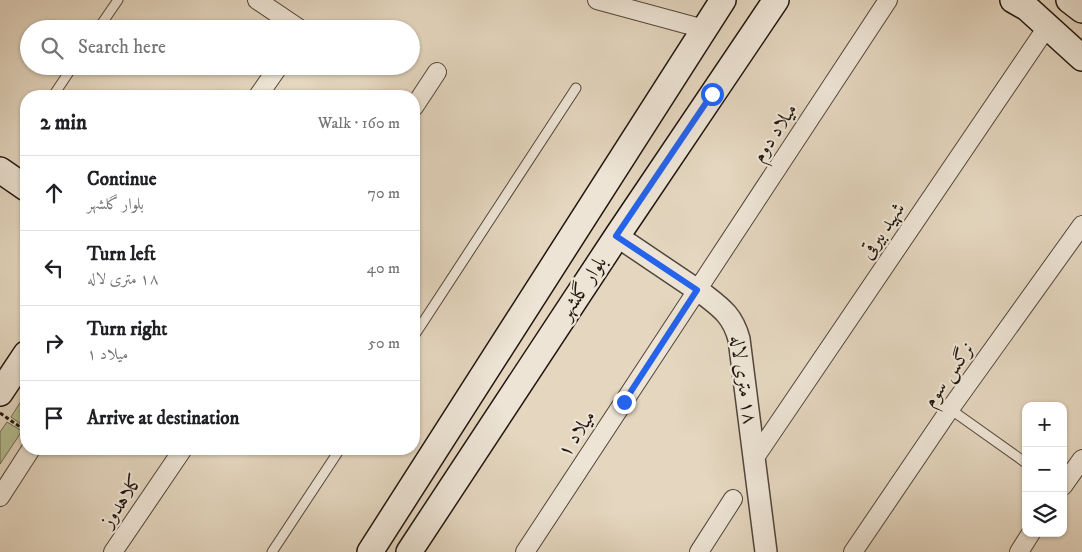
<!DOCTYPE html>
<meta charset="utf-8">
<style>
body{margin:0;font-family:"IM FELL DW Pica",Amiri,serif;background:#f6f6f6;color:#202124}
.controls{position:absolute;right:15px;bottom:15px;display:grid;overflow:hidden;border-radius:10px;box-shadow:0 1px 4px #0004}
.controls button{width:45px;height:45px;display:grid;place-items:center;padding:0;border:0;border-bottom:1px solid #e0e0e0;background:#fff;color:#202124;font:25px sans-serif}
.stop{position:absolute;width:15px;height:15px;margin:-11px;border:4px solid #2563eb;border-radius:50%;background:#fff}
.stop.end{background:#2563eb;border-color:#fff;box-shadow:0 1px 5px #0008}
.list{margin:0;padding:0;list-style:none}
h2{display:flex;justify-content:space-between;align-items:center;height:65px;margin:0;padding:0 20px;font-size:21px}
h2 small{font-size:16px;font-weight:400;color:#757577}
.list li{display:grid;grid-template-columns:32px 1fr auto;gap:15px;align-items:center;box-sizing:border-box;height:75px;padding:0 20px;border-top:1px solid #e0e0e0}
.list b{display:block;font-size:19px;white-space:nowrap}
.list p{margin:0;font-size:16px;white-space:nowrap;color:#757577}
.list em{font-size:16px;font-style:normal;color:#757577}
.icon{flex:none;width:28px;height:28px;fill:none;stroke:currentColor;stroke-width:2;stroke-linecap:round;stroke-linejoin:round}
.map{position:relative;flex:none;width:1082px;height:552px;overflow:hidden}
.search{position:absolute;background:#fff;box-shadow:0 1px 4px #0004;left:20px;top:20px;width:400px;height:55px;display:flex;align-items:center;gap:12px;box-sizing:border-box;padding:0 18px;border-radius:28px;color:#757577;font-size:19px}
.panel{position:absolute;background:#fff;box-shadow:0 1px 4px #0004;left:20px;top:90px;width:400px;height:365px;border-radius:20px}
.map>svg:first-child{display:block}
.green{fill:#b4be92;stroke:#6a6a51}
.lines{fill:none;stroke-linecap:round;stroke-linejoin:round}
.service-casing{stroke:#52463c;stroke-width:11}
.minor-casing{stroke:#52463c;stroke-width:20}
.tertiary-casing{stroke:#52463c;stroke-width:24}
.secondary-casing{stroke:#211610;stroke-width:28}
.path{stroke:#211610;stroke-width:3;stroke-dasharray:4 2.5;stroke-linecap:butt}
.service{stroke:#ede4d5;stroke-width:9}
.minor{stroke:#ede4d5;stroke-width:18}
.tertiary{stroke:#ede4d5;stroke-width:21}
.secondary{stroke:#ede4d5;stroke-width:25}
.route{stroke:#2563eb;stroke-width:6}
.labels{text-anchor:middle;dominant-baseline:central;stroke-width:4.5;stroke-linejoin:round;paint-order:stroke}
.street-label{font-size:20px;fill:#211610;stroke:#ede4d5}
</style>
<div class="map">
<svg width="1082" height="552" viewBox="0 0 1082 552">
<rect width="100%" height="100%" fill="#e4d6bf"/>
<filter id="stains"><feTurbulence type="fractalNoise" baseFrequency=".004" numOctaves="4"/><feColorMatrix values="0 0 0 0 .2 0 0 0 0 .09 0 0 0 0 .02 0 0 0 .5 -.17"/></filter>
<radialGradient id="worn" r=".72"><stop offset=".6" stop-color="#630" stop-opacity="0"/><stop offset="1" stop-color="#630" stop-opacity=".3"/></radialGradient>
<path class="green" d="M26,393V426L25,427L11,417Z
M7,422L22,431L0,464V432Z"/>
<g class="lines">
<defs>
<path id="service" d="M98,29L118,0
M53,96L73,66
M414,336L576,88
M950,409L1026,463
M272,552L340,449"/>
<path id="minor" d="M257,0L300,29
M597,0L704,29
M258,96L279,66
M414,107L437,72
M754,459L1047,27
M1063,486L1082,459
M0,497L31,449
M113,552L183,449
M525,552L888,0
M699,552L733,499
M853,552L950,409L1082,225
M1019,552L1031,533"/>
<path id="tertiary" d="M617,236L706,296C723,309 733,317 739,339L766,552"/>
<path id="secondary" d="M1013,0L1027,8L1082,58
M1069,0L1082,10
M0,170L26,188
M0,393L26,354
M370,552L723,0
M409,552L617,236L776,0"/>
</defs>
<use href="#service" class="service-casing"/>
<use href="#minor" class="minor-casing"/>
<use href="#tertiary" class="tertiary-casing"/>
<use href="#secondary" class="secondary-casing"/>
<path class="path" d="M0,413L26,431"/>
<use href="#service" class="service"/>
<use href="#minor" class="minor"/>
<use href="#tertiary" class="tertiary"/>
<use href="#secondary" class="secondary"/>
</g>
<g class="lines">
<path class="route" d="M624,402L697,290L616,236L712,94"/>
</g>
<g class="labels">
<g class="street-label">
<text transform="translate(775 133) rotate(-57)">میلاد دوم</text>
<text transform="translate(883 231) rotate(-56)">شهید بیرقی</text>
<text transform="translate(583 288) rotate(-57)">بلوار گلشهر</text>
<text transform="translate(949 375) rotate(-55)">نرگس سوم</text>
<text transform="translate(743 380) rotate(81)">١٨ متری لاله</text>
<text transform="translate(577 434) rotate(-57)">میلاد ۱</text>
<text transform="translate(122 501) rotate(-56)">کلاهدوز</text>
</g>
</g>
<rect width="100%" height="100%" filter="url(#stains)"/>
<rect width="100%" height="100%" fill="url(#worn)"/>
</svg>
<div class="controls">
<button>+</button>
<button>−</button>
<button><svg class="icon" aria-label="layers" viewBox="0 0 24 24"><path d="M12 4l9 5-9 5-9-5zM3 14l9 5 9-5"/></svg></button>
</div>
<div class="stop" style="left:712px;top:94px"></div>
<div class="stop end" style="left:624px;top:402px"></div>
<div class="search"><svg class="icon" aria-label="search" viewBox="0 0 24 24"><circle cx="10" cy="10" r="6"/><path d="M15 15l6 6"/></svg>Search here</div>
<section class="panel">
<h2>2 min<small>Walk · 160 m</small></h2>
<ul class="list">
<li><svg class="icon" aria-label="ahead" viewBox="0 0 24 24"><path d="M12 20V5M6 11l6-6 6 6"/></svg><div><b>Continue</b><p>بلوار گلشهر</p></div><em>70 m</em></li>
<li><svg class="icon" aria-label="left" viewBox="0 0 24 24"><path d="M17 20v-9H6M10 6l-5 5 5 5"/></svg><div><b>Turn left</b><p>١٨ متری لاله</p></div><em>40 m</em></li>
<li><svg class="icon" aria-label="right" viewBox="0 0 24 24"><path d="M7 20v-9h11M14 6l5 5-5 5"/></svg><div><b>Turn right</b><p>میلاد ۱</p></div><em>50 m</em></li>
<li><svg class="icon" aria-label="arrive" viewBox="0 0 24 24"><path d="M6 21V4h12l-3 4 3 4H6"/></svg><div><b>Arrive at destination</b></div></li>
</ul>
</section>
</div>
